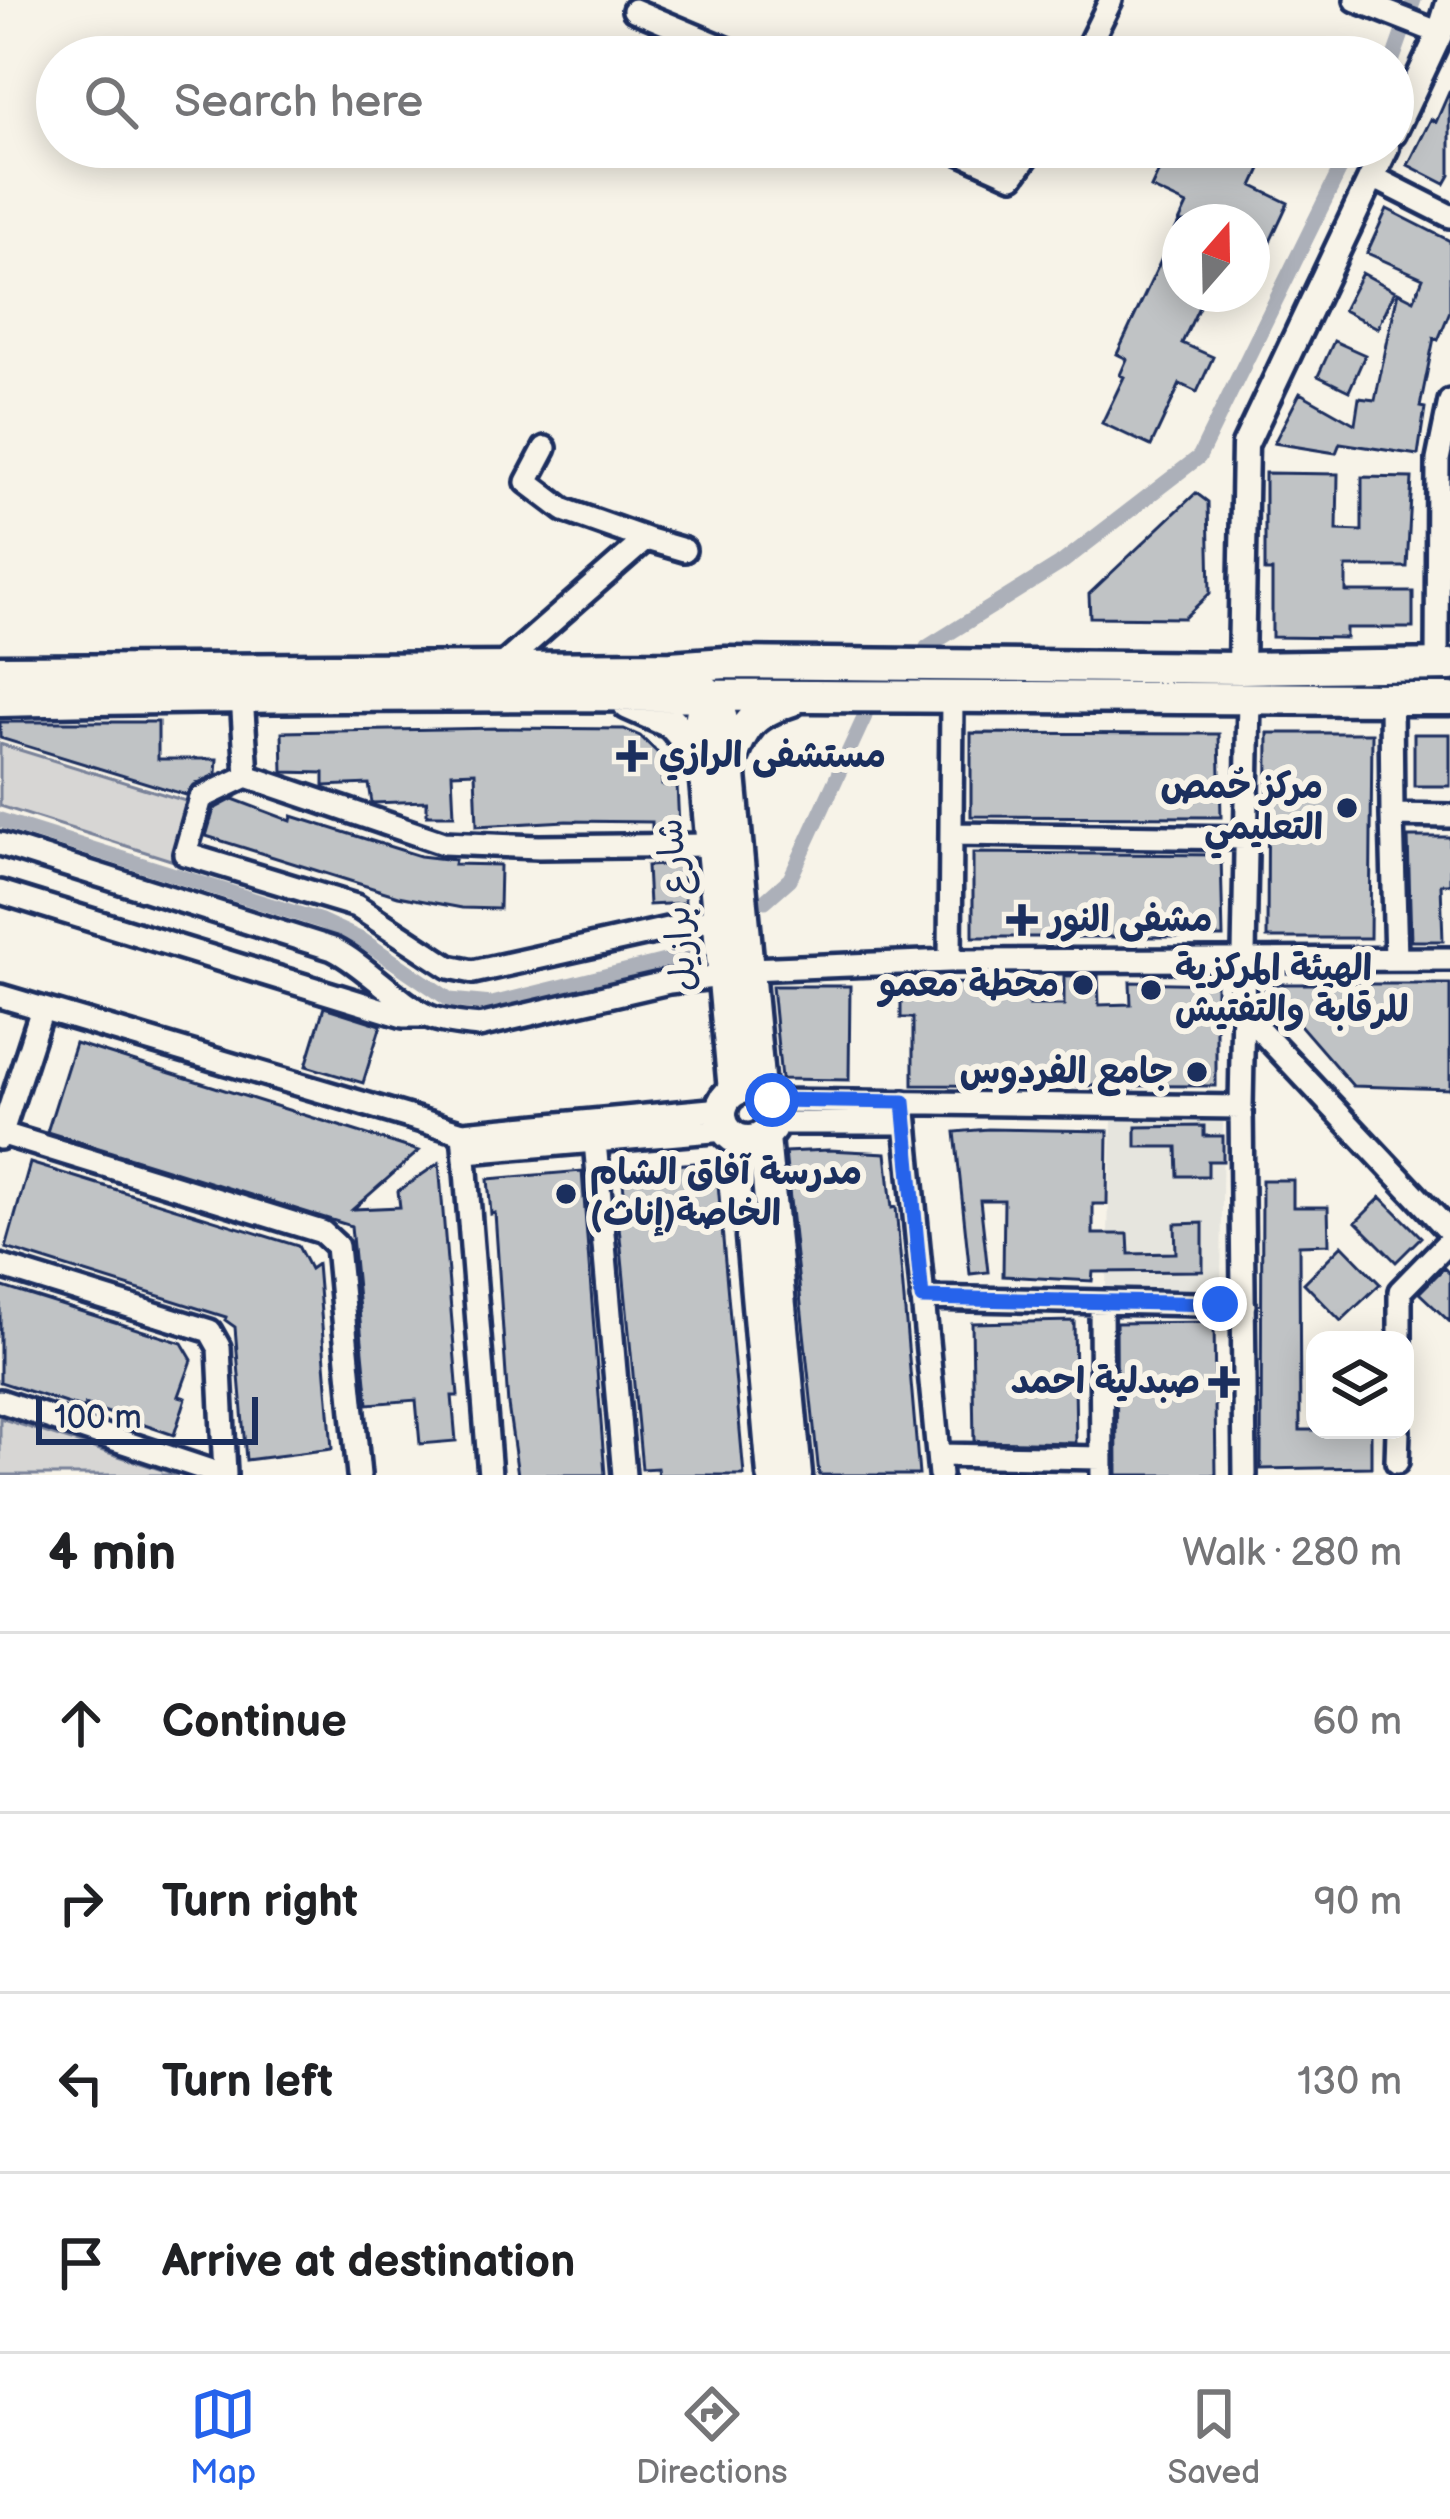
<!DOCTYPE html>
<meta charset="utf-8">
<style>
body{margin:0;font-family:"Balsamiq Sans","Playpen Sans Arabic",sans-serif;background:#f2f2f2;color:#202124}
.controls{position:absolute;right:36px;bottom:36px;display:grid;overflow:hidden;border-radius:24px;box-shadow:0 6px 30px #0003}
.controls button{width:108px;height:108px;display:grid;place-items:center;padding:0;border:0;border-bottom:3px solid #e0e0e0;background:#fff;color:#202124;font:60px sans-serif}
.compass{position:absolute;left:1162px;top:204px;width:108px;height:108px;border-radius:50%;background:#fff;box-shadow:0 6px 30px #0003;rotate:20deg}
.scale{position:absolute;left:36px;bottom:30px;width:222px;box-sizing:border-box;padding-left:12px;border:6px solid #1b2f5e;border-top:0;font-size:33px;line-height:42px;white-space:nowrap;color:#1b2f5e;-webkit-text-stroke:9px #f7f3e8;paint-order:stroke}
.stop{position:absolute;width:36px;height:36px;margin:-27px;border:9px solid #2563eb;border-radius:50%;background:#fff}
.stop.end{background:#2563eb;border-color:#fff;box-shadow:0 3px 12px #0008}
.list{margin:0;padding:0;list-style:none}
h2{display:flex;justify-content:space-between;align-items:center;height:156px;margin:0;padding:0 48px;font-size:51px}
h2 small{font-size:39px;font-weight:400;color:#757577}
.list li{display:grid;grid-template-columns:78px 1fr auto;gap:36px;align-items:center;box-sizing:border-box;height:180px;padding:0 48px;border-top:3px solid #e0e0e0}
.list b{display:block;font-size:45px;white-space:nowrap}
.list em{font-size:39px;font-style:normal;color:#757577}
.icon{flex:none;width:66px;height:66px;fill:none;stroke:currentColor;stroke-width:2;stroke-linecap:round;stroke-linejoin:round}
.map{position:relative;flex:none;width:1450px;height:1475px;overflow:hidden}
.search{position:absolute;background:#fff;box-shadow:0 6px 30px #0003;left:36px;right:36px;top:36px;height:132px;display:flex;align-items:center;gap:30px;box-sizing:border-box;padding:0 42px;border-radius:66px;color:#757577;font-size:45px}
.sheet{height:876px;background:#fff}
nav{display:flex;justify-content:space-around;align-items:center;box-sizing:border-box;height:168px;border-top:3px solid #e0e0e0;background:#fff;font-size:33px;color:#757577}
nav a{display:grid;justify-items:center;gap:6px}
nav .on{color:#2563eb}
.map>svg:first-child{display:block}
.built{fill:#e6e5de}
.green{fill:#d7d6d4;stroke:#798299;stroke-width:3}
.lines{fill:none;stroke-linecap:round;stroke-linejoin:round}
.canal{stroke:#acb0b9;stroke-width:15}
.building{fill:#c0c3c5;stroke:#1b2f5e;stroke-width:3}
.minor-casing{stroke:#1b2f5e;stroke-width:30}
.major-casing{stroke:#1b2f5e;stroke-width:33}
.highway-casing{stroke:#1b2f5e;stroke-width:39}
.minor{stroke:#f7f3e8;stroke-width:21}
.major{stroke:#f7f3e8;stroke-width:24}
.highway{stroke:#f7f3e8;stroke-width:30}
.route{stroke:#2563eb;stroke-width:15}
.poi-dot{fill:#1b2f5e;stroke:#f7f3e8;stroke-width:4.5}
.labels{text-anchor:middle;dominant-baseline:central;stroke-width:12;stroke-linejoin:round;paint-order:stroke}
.poi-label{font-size:36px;font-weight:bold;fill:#1b2f5e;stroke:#f7f3e8;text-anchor:start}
.street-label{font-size:36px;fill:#1b2f5e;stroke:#f7f3e8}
</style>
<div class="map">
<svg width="1450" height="1475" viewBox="0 0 1450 1475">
<rect width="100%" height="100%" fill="#f7f3e8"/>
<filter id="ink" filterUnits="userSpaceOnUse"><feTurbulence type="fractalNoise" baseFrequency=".00833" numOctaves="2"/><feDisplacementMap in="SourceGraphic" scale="24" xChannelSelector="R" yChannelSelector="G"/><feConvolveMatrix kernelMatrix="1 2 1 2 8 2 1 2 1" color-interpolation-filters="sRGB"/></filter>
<g filter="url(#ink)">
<path class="built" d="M1112,1121H1223L1221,1289L1106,1287Z"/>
<path class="green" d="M0,744L192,803L174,861L0,806Z
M0,1418L178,1475H0Z"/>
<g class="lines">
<path class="canal" d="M1393,59L1414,0
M927,647L1060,564L1199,457L1351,147
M0,820L321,921L362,940L450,1000L492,1004L705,951
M765,901L790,879L865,716"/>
</g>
<path class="building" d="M1450,90V175L1445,184L1408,165L1431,119L1436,122Z
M1210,147H1271L1253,186L1288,203L1269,244L1252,236V222H1180V294H1205L1182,343L1213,357L1197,392L1180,384L1151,446L1102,423L1124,377L1120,375L1127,359L1117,354L1187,205L1151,188L1169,149L1202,164Z
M1387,209L1450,241V311L1438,340L1434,338L1420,407L1425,408L1418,455L1340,443L1336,453L1274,443L1300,393L1355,424L1359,398L1375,400L1398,292L1414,300L1423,278L1367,253Z
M1362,273L1395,291L1378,328L1343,310Z
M1334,341L1365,355L1349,391L1318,376Z
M1265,473L1338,474L1337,530L1362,531V477L1412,478L1407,567H1346V592H1413V628H1346V638L1272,637V571H1265Z
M1196,493L1208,502L1210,593L1184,618L1090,617L1089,594Z
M0,722H158V759H217L216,774L194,785L186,795L0,738Z
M499,728L624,729L640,736L661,756L662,785L677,784L679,827L652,828V822L566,821L477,826L475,772L452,773L454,815H427V801L372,803L369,784L324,786V773L283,772L282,732Z
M971,733L1219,734L1221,817L971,816Z
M1268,733H1372L1370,938H1267Z
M1414,734H1450V786H1414Z
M233,799L291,821L292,816L420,856L455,860L454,864L500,865L499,909L462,908L398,896L206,836L214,809Z
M1408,837H1450V884H1441L1443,941H1411Z
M973,853L1221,855L1223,937H973Z
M683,864L685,903L649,905L647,866Z
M1098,975L1099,1005L1131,1004L1130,982L1216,984V1086L913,1085V1018H901V984L980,983V997H1029V1005H1064V976Z
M1265,984H1450V1089L1353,1086L1294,1018L1278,1019L1266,1002Z
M772,986H850L849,1080L781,1079Z
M324,1007L381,1025L363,1083L306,1066Z
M75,1043L419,1151L353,1209L400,1207L398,1191L439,1163L458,1396H452L456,1441L420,1444L416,1400L368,1404L351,1226L47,1132Z
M1204,1126V1136H1223V1161H1208V1176H1178L1177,1147H1136V1127Z
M988,1129L1108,1131L1107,1204H1093V1234H1128L1129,1254L1176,1253L1175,1224L1203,1223V1271L1093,1272L1092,1281L1003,1276L1004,1200H980L988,1272L970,1274L955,1132Z
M829,1150L886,1153L892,1208L896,1207L919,1475H819L785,1152Z
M716,1161L744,1475H658L657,1468L642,1469L618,1216L626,1215L622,1170Z
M30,1163L298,1246L310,1269L317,1264L332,1449L246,1460L235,1327L225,1320L226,1317L6,1248Z
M582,1171L605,1475H518L508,1405L495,1213L491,1214L488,1179Z
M1262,1180H1293V1207H1328L1329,1244L1299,1245L1300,1430H1371V1467L1261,1469Z
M1381,1197L1421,1237L1396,1262L1356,1222Z
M1342,1245L1380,1284L1341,1321L1304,1283Z
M1444,1268L1450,1274V1322L1419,1293Z
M0,1286L182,1343L192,1360L179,1396L186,1398L174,1435L85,1405L84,1409L0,1382Z
M1074,1321L1076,1443L974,1441L972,1323Z
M1214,1322L1216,1475H1117L1116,1323Z"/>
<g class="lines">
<defs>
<path id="minor" d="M1356,0L1440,33
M634,10L746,57
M1083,57L1111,0
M948,147L1013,176L1034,147
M1373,177L1450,216
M646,539L684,550
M1437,665L1438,460L1450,401
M499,668L646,539L564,510L527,482L545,448
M242,695L247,776L443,843L539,847L711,845
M1391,699L1392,815L1450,816
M247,776L201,798L185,854L356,906L449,967L473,972L717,918
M1392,815L1396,959
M951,834L1246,838
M0,844L333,949C367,966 399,1004 430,1017C445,1023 463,1024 479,1026L669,982L724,976
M0,892L403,1016H427
M950,961L952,696
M749,969L950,961L1450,959
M0,996L463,1133L721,1109
M1245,1014L1450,1232
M772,1101L1241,1107
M904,1102L940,1475
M775,1123H906
M0,1133L322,1232L337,1246L359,1475
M463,1133L490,1475
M0,1138L42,1009
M595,1141L624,1475
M466,1152L725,1130
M0,1266L210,1331L219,1347L225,1475
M922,1298L1244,1305
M1101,1302L1102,1475
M1400,1340V1291L1450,1240
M0,1401L223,1475
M938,1455L1102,1458
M1397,1462L1398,1430
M1245,1475L1241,1107L1249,699"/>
<path id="major" d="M1393,133L1440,33L1450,0
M1241,668L1245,445L1386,147"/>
<path id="highway" d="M0,671L671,667L726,663L1241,668L1450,665
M700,687L721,716L729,764L759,1089
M706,691L701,716L704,759L734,1091
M0,701C483,690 967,698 1450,699
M629,704L672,723L704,759
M729,764C745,724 750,714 792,700
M721 1114a27 27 0 1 1 54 0a27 27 0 1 1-54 0Z
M764,1137L796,1475
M752,1237L773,1475"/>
</defs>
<use href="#minor" class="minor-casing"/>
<use href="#major" class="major-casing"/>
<use href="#highway" class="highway-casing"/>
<use href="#minor" class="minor"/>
<use href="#major" class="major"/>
<use href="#highway" class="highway"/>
</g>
</g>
<g class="lines" filter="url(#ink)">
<path class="route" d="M772,1100L904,1102L922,1298L1220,1304"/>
</g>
<g class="poi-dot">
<path d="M626 738h12v12h12v12h-12v12h-12v-12h-12v-12h12z"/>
<circle cx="1347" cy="808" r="12"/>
<path d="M1016 902h12v12h12v12h-12v12h-12v-12h-12v-12h12z"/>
<circle cx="1083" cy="985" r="12"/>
<circle cx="1151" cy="990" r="12"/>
<circle cx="1197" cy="1072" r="12"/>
<circle cx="566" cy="1194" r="12"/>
<path d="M1218 1364h12v12h12v12h-12v12h-12v-12h-12v-12h12z"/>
</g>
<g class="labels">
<g class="poi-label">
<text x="659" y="756">مستشفى الرازي</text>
<text x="1323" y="787" text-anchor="end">مركز حُمص<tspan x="1323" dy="41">التعليمي</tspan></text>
<text x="1049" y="920">مشفى النور</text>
<text x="1175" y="969">الهيئة المركزية<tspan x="1175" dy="41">للرقابة والتفتيش</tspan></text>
<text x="1059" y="985" text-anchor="end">محطة معمو</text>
<text x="1173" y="1072" text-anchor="end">جامع الفردوس</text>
<text x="590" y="1173">مدرسة آفاق الشام<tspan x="590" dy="41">الخاصة(إناث)</tspan></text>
<text x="1200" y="1382" text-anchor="end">صبدلية احمد</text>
</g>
<g class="street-label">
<text transform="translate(678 905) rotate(-95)">شارع برازيل</text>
</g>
</g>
</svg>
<div class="controls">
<button><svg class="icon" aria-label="layers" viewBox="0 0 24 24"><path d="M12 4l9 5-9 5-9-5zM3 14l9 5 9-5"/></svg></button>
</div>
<svg class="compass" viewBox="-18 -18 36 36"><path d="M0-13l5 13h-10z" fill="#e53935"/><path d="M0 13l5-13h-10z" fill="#757577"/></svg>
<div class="scale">100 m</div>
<div class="stop" style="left:772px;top:1100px"></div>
<div class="stop end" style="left:1220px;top:1304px"></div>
<div class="search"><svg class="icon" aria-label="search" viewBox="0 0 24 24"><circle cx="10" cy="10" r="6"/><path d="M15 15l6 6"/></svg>Search here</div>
</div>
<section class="sheet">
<h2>4 min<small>Walk · 280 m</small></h2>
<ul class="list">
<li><svg class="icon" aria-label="ahead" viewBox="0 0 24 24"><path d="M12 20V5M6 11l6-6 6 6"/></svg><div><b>Continue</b></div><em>60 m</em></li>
<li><svg class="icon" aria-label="right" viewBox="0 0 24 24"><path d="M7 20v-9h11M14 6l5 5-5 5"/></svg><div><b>Turn right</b></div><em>90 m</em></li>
<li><svg class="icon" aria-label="left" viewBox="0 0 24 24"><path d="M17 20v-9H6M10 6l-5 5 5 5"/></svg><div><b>Turn left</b></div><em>130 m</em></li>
<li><svg class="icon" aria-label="arrive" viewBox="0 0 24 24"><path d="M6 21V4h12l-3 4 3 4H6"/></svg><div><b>Arrive at destination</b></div></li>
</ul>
</section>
<nav>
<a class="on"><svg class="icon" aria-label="map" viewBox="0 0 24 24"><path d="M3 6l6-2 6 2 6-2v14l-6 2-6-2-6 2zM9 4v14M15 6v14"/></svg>Map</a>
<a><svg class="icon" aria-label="directions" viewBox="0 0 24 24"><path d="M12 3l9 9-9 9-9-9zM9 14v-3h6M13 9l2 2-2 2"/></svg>Directions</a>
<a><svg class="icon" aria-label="saved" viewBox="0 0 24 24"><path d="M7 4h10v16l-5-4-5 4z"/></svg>Saved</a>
</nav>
